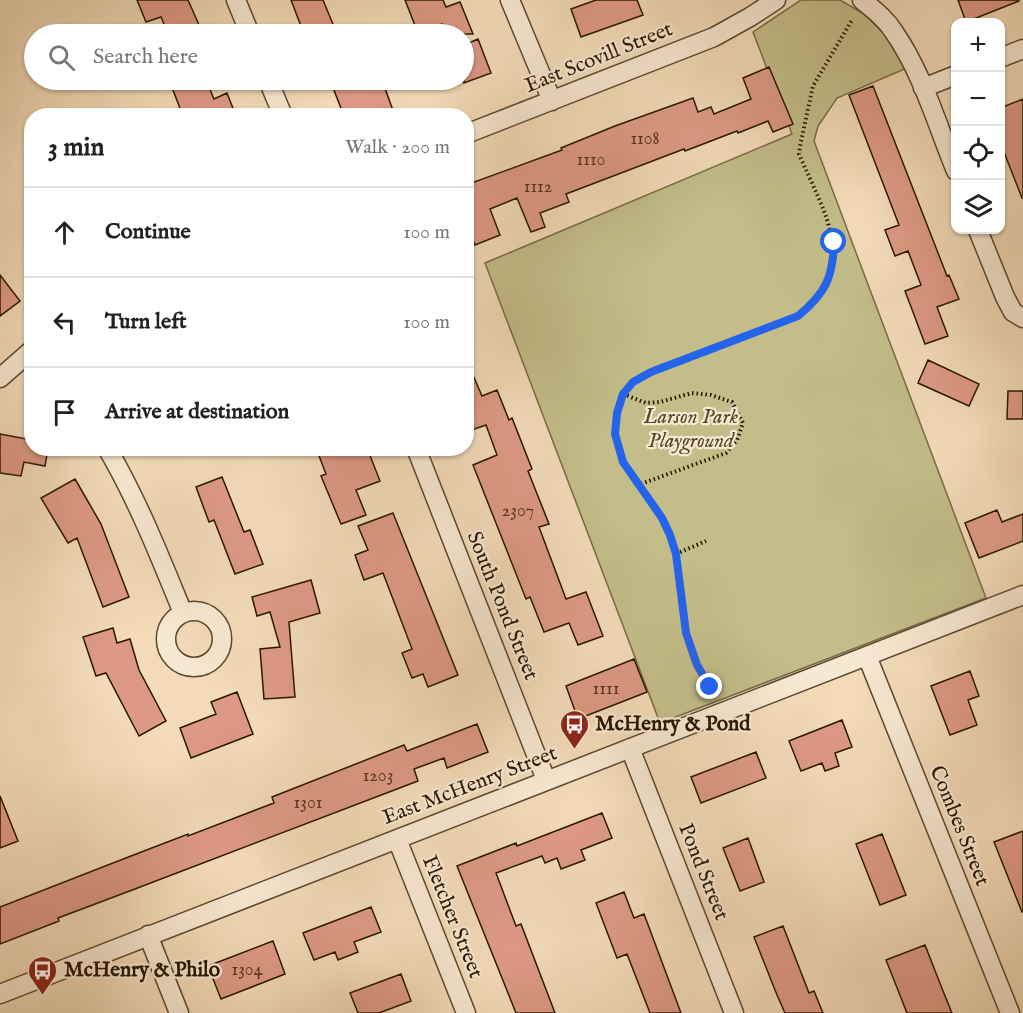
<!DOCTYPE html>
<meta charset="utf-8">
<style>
body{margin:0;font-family:"IM FELL English",serif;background:#f6f6f6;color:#222}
.controls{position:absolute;right:18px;top:18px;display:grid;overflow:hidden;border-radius:12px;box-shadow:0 2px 4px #0004}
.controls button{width:54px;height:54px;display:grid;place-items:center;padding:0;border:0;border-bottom:2px solid #e0e0e0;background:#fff;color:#222;font:30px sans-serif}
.stop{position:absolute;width:18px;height:18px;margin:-14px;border:4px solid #2563eb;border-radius:50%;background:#fff}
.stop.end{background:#2563eb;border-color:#fff;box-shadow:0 2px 6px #0008}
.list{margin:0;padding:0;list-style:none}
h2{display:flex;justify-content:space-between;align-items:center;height:78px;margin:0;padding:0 24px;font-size:26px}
h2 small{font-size:20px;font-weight:400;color:#767676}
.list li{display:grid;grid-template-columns:39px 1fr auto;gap:18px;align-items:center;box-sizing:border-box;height:90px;padding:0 24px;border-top:2px solid #e0e0e0}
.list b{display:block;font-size:22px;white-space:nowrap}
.list em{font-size:20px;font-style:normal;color:#767676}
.icon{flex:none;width:33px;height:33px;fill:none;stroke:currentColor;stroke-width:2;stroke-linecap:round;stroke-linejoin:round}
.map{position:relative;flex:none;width:1023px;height:1013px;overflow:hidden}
.search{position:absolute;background:#fff;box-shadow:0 2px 4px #0004;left:24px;top:24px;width:450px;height:66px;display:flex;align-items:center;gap:15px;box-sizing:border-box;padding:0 21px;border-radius:33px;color:#767676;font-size:22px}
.panel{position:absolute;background:#fff;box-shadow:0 2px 4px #0004;left:24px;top:108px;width:450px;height:348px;border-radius:24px}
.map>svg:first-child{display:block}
.green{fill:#c3bd89;stroke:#766a44;stroke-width:1.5}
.building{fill:#de9985;stroke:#281700;stroke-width:1.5}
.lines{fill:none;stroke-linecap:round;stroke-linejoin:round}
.minor-casing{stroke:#5b482e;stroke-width:21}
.path{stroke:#281700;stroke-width:4;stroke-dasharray:1.5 3;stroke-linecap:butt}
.minor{stroke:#f7e8d1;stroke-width:18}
.route{stroke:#2563eb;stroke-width:8}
.labels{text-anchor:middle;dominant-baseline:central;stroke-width:4.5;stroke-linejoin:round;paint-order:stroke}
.number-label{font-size:18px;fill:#563821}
.street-label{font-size:21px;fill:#281700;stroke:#f7e8d1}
.park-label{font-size:21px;font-style:italic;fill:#564929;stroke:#f7e8d1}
.poi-label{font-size:21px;font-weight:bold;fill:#281700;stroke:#f7e8d1;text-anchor:start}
</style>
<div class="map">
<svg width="1023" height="1013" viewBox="0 0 1023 1013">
<rect width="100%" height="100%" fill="#f3dbb8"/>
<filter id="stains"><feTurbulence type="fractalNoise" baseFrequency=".00333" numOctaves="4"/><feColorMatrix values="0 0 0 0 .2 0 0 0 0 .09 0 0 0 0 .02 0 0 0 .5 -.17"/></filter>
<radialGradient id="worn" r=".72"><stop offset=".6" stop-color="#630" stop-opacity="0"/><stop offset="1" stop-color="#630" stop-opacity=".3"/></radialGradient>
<path class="green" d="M801,0H840L866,15L892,42L907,68L837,98L818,126L814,141L986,598L660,723L485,263L792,134L753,32Z"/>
<path class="building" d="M137,0H188L203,34H168L161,17L146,22Z
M291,0H323L337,34H304Z
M405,0H443L446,7L460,2L473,34H446L442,24L418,33Z
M596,0H637L643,15L581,37L571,9Z
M958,0H1019V1L966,22Z
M478,39L491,73L464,83V45Z
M769,67L793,124L773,132L768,121L738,133L737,131L685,151L684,149L566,194L569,202L540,213L545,227L531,232L517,198L490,209L500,235L475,245L466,223V185L562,150L561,148L615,126L693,98L698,112L711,107L714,114L751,99L743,78Z
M186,80H206L214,99L227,93L236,116H183L171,85Z
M330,80H382L395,116H344Z
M873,86L947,276L949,275L959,299L937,307L948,336L925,344L905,291L921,285L908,251L895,256L885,230L899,225L849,95Z
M1023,99V198H1022L1000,142V108Z
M0,275L20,301L0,316Z
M466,359L482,396L497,390L509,420L512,418L532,469L528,471L549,524L539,527L566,599L586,592L603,636L578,645L569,623L544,632L530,597L526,599L473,465L497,455L486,425L466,432Z
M928,360L979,384L969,406L918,383Z
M1008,391H1023V419H1007Z
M0,434L32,440V448H48L45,466L24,462L21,476L0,473Z
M316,448H367L380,481L356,490L366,515L341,524L321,476L326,474Z
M222,477L244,532L250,530L263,564L235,574L214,520L209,522L196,487Z
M75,479L101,524L129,597L103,607L77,538L68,543L41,498Z
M997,510L1002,522L1023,514V541L979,558L965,523Z
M393,513L458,675L428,687L423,674L412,678L402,653L412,649L383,573L364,580L355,555L368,550L358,526Z
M311,580L320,613L289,622L295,697L264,699L260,649L280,647L270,612L257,616L252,597Z
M113,628L117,643L130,639L139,670L166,721L139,736L106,673L96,676L83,637Z
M634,659L647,692L578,719L566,686Z
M970,671L979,696L968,700L977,725L950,735L931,686Z
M237,692L253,734L191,758L180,728L216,714L211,702Z
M842,720L852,747L835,753L839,766L825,771L822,763L801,771L789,741Z
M477,724L488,752L447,768L444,758L414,769L418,781L127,892L58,918L59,921L0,944V907L131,856L188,834V836L274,803L272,797L404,745L407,751Z
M756,752L766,778L701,803L691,777Z
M0,796L18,841L0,848Z
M602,813L612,838L581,850L585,860L561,869L557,858L545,863L542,856L496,873L516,926L521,924L555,1013H516L457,866L516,843L517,846Z
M1023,831V912H1022L994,842Z
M882,834L906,895L880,905L856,844Z
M748,838L764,882L740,891L723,848Z
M624,892L634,918L644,914L681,1013H650L627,954L617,958L596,903Z
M371,907L381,932L354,942L358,952L338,960L335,952L314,960L303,933Z
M783,926L809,993L814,991L823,1013H785L777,995L754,937Z
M273,941L285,974L221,999L208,966Z
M925,945L943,991L952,1013H907L886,960Z
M401,974L411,1001L379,1013H358L350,993Z"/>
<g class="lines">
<defs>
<path id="minor" d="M236,0L250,34
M510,0L552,101
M862,0C874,10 886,19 894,32C923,74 937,125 956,171
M1000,58L1023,49
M268,80L283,116
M923,88L956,75
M466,134L714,37L750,17L776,0
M978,230L1005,297L1013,312L1023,318
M0,378L32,350
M107,448C138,501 160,557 183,613
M416,448L546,780
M166 639a28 28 0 1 1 56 0a28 28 0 1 1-56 0Z
M867,656L1010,1013
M630,748L734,1013
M397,839L466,1013
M148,935L179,1013
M0,994L1023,595"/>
</defs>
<use href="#minor" class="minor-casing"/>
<path class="path" d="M623,394L646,403L660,402L692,393L711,395L732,402L743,423L737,440L726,453L638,485
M676,554L706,541
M710,687L697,665L686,633L676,554L670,535L662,518L623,462L615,434L617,413L623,394L633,382L651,372L798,316C860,263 825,215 799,154L800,146L813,86L852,20"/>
<use href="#minor" class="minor"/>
</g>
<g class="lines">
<path class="route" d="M710,687L697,665L686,633L676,554L670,535L662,518L623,462L615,434L617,413L623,394L633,382L651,372L798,316C826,293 833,277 834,242"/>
</g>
<defs>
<symbol id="bus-pin" viewBox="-11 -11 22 30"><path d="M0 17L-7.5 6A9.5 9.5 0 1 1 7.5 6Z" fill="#8f2418" stroke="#f7e8d1"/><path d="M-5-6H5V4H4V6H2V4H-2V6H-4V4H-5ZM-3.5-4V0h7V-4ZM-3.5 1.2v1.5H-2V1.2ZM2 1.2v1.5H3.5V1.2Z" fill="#fff"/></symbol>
</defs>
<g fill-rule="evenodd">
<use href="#bus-pin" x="558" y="708" width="33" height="45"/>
<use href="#bus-pin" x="26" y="954" width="33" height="45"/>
</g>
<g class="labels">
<g class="number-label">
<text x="645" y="139">1108</text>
<text x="591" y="160">1110</text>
<text x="538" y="187">1112</text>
<text x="518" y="511">2307</text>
<text x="606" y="689">1111</text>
<text x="378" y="776">1203</text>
<text x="308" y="803">1301</text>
<text x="247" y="970">1304</text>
</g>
<g class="street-label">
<text transform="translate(599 58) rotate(-22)">East Scovill Street</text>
<text transform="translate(502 606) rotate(68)">South Pond Street</text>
<text transform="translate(470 786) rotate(-21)">East McHenry Street</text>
<text transform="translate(959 826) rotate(68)">Combes Street</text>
<text transform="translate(703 872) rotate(68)">Pond Street</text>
<text transform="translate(452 917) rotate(68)">Fletcher Street</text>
</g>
<g class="park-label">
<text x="691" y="417">Larson Park<tspan x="691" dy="24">Playground</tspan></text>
</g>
<g class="poi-label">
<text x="595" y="724">McHenry &amp; Pond</text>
<text x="64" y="970">McHenry &amp; Philo</text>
</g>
</g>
<rect width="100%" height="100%" filter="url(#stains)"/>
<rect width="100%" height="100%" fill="url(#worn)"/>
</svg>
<div class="controls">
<button>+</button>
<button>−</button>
<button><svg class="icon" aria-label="locate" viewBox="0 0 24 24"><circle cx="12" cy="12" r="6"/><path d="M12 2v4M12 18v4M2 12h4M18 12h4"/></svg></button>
<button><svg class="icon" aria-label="layers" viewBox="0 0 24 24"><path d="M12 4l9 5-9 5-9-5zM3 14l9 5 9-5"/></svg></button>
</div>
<div class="stop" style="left:834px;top:242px"></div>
<div class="stop end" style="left:710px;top:687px"></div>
<div class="search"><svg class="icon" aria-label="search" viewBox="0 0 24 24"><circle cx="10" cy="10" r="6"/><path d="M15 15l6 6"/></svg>Search here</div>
<section class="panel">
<h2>3 min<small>Walk · 200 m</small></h2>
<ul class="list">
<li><svg class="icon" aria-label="ahead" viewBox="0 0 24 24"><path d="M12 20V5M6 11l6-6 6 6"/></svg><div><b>Continue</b></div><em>100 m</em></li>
<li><svg class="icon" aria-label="left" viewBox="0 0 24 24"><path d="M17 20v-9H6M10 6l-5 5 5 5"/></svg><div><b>Turn left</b></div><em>100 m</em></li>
<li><svg class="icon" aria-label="arrive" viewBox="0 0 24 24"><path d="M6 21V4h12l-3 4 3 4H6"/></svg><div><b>Arrive at destination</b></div></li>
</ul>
</section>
</div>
